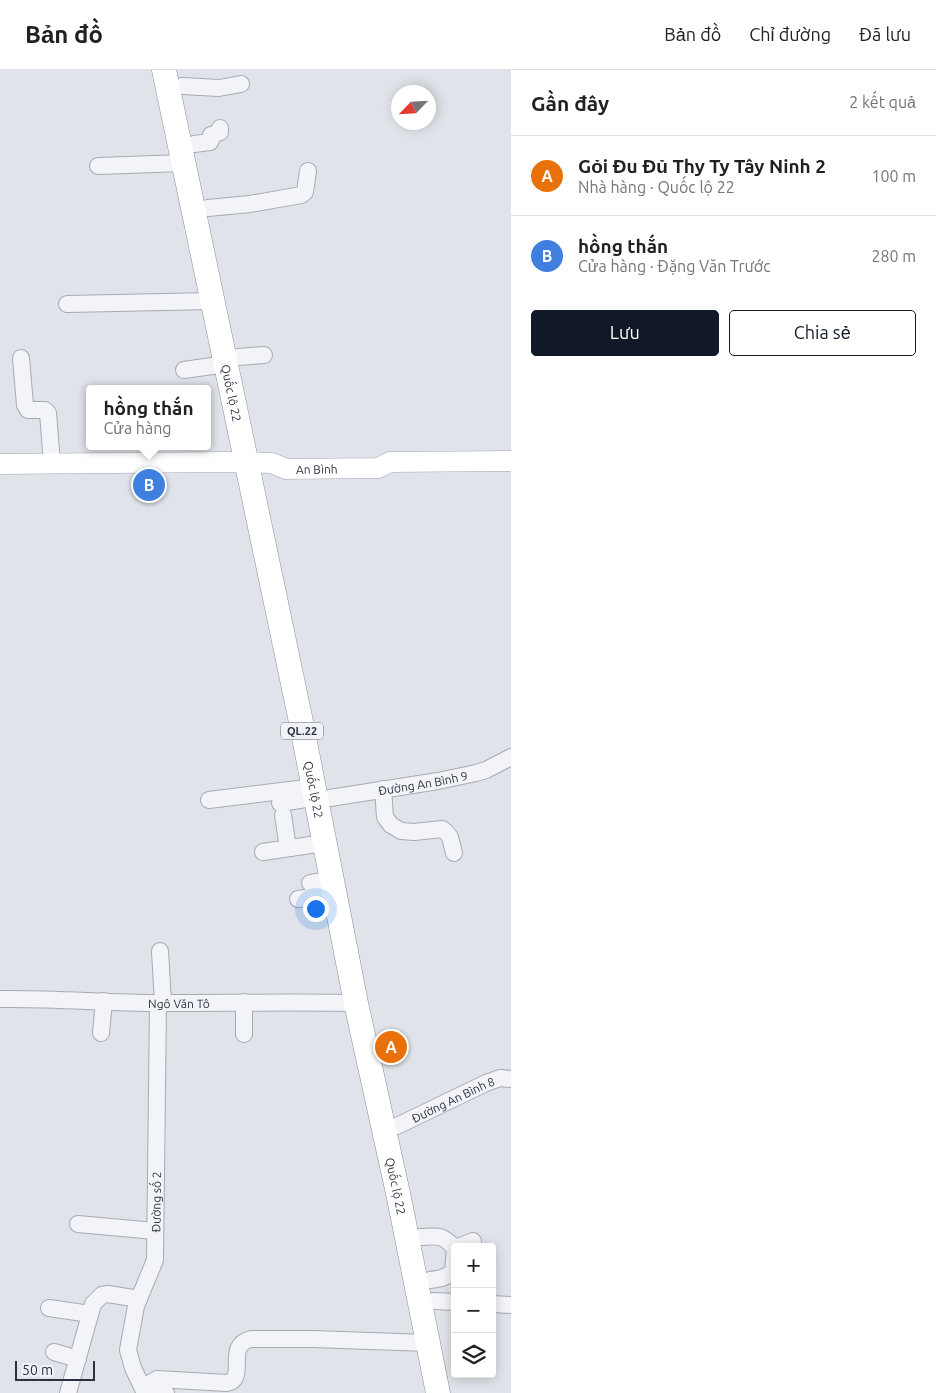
<!DOCTYPE html>
<html lang="vi">
<meta charset="utf-8">
<style>
body{margin:0;font-family:Ubuntu,sans-serif;background:#f6f6f6;color:#202124}
.controls{position:absolute;right:15px;bottom:15px;display:grid;overflow:hidden;border-radius:5px;box-shadow:0 2px 12px #0003}
.controls button{width:45px;height:45px;display:grid;place-items:center;padding:0;border:0;border-bottom:1px solid #e0e0e0;background:#fff;color:#202124;font:25px sans-serif}
.compass{position:absolute;left:391px;top:15px;width:45px;height:45px;border-radius:50%;background:#fff;box-shadow:0 2px 12px #0003;rotate:245deg}
.scale{position:absolute;left:15px;bottom:12px;width:80px;box-sizing:border-box;padding-left:5px;border:2px solid #2a313f;border-top:0;font-size:14px;line-height:18px;white-space:nowrap;color:#2a313f;-webkit-text-stroke:4px #f0f2f6;paint-order:stroke}
.you{position:absolute;left:315px;top:838px;width:18px;height:18px;margin:-12px;border:4px solid #fff;border-radius:50%;background:#1a73e8;box-shadow:0 0 0 8px #1a73e833}
.badge{display:grid;place-items:center;width:32px;height:32px;border-radius:50%;background:#111827;color:#fff;font-size:16px;font-weight:700}
.pin{position:absolute;translate:-50% -50%;border:2px solid #fff;box-shadow:0 1px 5px #0006}
.popup{position:absolute;left:86px;top:315px;width:125px;height:65px;box-sizing:border-box;display:grid;place-content:center;border-radius:5px;background:#fff;filter:drop-shadow(0 1px 4px #0005);font-size:16px;white-space:nowrap;color:#757577}
.popup b{font-size:19px;color:#202124}
.popup::after{content:'';position:absolute;left:50%;top:100%;margin-left:-10px;border:10px solid transparent;border-top-color:#fff}
.list{margin:0;padding:0;list-style:none}
h2{display:flex;justify-content:space-between;align-items:center;height:65px;margin:0;padding:0 20px;font-size:21px}
h2 small{font-size:16px;font-weight:400;color:#757577}
.list li{display:grid;grid-template-columns:32px 1fr auto;gap:15px;align-items:center;box-sizing:border-box;height:80px;padding:0 20px;border-top:1px solid #e0e0e0}
.list b{display:block;font-size:19px;white-space:nowrap}
.list p{margin:0;font-size:16px;white-space:nowrap;color:#757577}
.list em{font-size:16px;font-style:normal;color:#757577}
.actions{display:flex;gap:10px;padding:15px 20px}
.actions a{flex:1;padding:11px 0;border:1px solid #111827;border-radius:5px;text-align:center;font-size:18px;color:#111827}
.actions .main{background:#111827;color:#fff}
.icon{flex:none;width:28px;height:28px;fill:none;stroke:currentColor;stroke-width:2;stroke-linecap:round;stroke-linejoin:round}
.map{position:relative;flex:none;width:511px;height:1323px;overflow:hidden}
header{display:flex;align-items:center;gap:30px;box-sizing:border-box;height:70px;padding:0 25px;background:#fff;border-bottom:1px solid #e0e0e0}
header strong{font-size:24px}
nav{display:flex;gap:28px;margin-inline-start:auto;font-size:18px}
main{display:flex}
aside{flex:1;background:#fff}
.map>svg:first-child{display:block}
.lines{fill:none;stroke-linecap:round;stroke-linejoin:round}
.minor-casing{stroke:#a6aab3;stroke-width:18}
.major-casing{stroke:#a0a7b4;stroke-width:21}
.highway-casing{stroke:#88909f;stroke-width:25}
.minor{stroke:#f3f4f7;stroke-width:16}
.major{stroke:#fff;stroke-width:20}
.highway{stroke:#fff;stroke-width:24}
.labels{text-anchor:middle;dominant-baseline:central;stroke-width:4;stroke-linejoin:round;paint-order:stroke}
.shield{fill:#f0f2f6;stroke:#656b76;stroke-width:1}
.shield-label{font-size:11px;font-weight:bold;fill:#2a313f}
.street-label{font-size:12px;fill:#2a313f;stroke:#f0f2f6}
</style>
<header>
<strong>Bản đồ</strong>
<nav><a>Bản đồ</a><a>Chỉ đường</a><a>Đã lưu</a></nav>
</header>
<main>
<div class="map">
<svg width="511" height="1323" viewBox="0 0 511 1323">
<rect width="100%" height="100%" fill="#e0e3e9"/>
<g class="lines">
<defs>
<g id="minor">
<path d="M182,16L219,18L241,14"/>
<path d="M194,74L210,72L211,70V65L220,62V58"/>
<path d="M98,96L183,93"/>
<path d="M208,138L250,134L301,125L305,122L308,101"/>
<path d="M67,234L212,231"/>
<path d="M238,287L264,285"/>
<path d="M21,288L25,335L28,340H45L48,343L52,393"/>
<path d="M184,300L226,294"/>
<path d="M383,719L385,747L391,755L401,761L414,762L442,759L446,762L450,767L454,783"/>
<path id="s1" d="M330,728L438,711L476,703L486,700L511,687"/>
<path d="M209,730L314,717"/>
<path d="M280,733L306,729"/>
<path d="M283,745L288,778"/>
<path d="M263,782L324,773"/>
<path d="M310,813L332,809"/>
<path d="M298,829L335,824"/>
<path d="M160,881L163,933"/>
<path id="s2" d="M0,929C53,928 106,933 159,933C225,933 291,932 356,933"/>
<path d="M101,963L104,931"/>
<path d="M244,964V932"/>
<path id="s3" d="M397,1056L486,1013L500,1008L511,1009"/>
<path d="M78,1154L155,1161"/>
<path d="M420,1167C439,1166 441,1164 455,1178L453,1202C445,1208 439,1209 430,1210"/>
<path d="M458,1177L473,1171"/>
<path d="M434,1231L455,1232"/>
<path d="M492,1234L511,1235"/>
<path d="M49,1238L90,1244"/>
<path d="M54,1282L78,1289"/>
<path d="M150,1313L166,1323"/>
<path d="M143,1318L157,1309L227,1313C248,1309 224,1275 251,1269H313L428,1273"/>
<path d="M68,1323L93,1234L102,1225L108,1224L139,1229"/>
<path id="s4" d="M145,1323L133,1298L128,1280L136,1236L155,1190L158,933"/>
</g>
<g id="major">
<path id="s5" d="M0,394L225,392L272,393L286,399L378,398L390,392L511,391"/>
</g>
<g id="highway">
<path id="s6" d="M164,0L300,647L356,933L399,1128L438,1323"/>
</g>
</defs>
<use href="#minor" class="minor-casing"/>
<use href="#major" class="major-casing"/>
<use href="#highway" class="highway-casing"/>
<use href="#minor" class="minor"/>
<use href="#major" class="major"/>
<use href="#highway" class="highway"/>
</g>
<g class="labels">
<rect class="shield" x="281" y="652.5" width="42" height="17" rx="4"/>
<g class="shield-label">
<text x="302" y="661">QL.22</text>
</g>
<g class="street-label">
<text stroke="none"><textPath href="#s6" startOffset="330">Quốc lộ 22</textPath></text>
<text stroke="none"><textPath href="#s5" startOffset="318">An Bình</textPath></text>
<text stroke="none"><textPath href="#s1" startOffset="94">Đường An Bình 9</textPath></text>
<text stroke="none"><textPath href="#s6" startOffset="735">Quốc lộ 22</textPath></text>
<text stroke="none"><textPath href="#s2" startOffset="179">Ngô Văn Tô</textPath></text>
<text stroke="none"><textPath href="#s3" startOffset="62">Đường An Bình 8</textPath></text>
<text stroke="none"><textPath href="#s6" startOffset="1140">Quốc lộ 22</textPath></text>
<text stroke="none"><textPath href="#s4" startOffset="199">Đường số 2</textPath></text>
</g>
</g>
</svg>
<div class="controls">
<button>+</button>
<button>−</button>
<button><svg class="icon" aria-label="layers" viewBox="0 0 24 24"><path d="M12 4l9 5-9 5-9-5zM3 14l9 5 9-5"/></svg></button>
</div>
<svg class="compass" viewBox="-18 -18 36 36"><path d="M0-13l5 13h-10z" fill="#e53935"/><path d="M0 13l5-13h-10z" fill="#757577"/></svg>
<div class="scale">50 m</div>
<div class="you"></div>
<div class="pin badge" style="left:391px;top:977px;background:#e8710a">A</div>
<div class="pin badge" style="left:149px;top:415px;background:#3f7fe0">B</div>
<div class="popup"><b>hồng thắn</b>Cửa hàng</div>
</div>
<aside>
<h2>Gần đây<small>2 kết quả</small></h2>
<ul class="list">
<li><span class="badge" style="background:#e8710a">A</span><div><b>Gỏi Đu Đủ Thy Ty Tây Ninh 2</b><p>Nhà hàng · Quốc lộ 22</p></div><em>100 m</em></li>
<li><span class="badge" style="background:#3f7fe0">B</span><div><b>hồng thắn</b><p>Cửa hàng · Đặng Văn Trước</p></div><em>280 m</em></li>
</ul>
<div class="actions"><a class="main">Lưu</a><a>Chia sẻ</a></div>
</aside>
</main>
